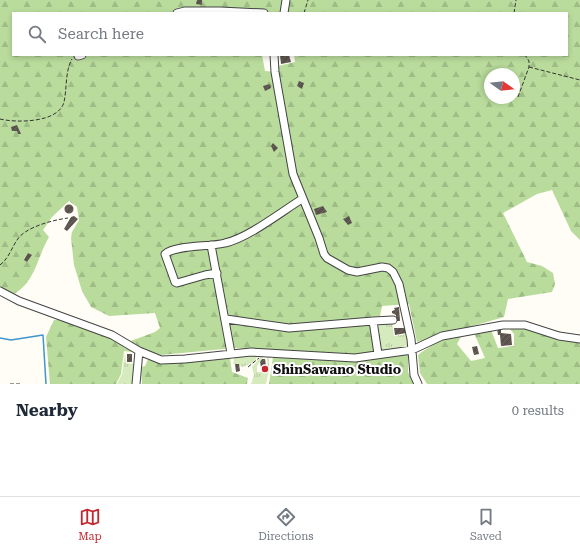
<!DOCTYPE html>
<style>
body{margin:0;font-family:"Roboto Serif",serif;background:#f2f2f3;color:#1f2937}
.compass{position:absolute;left:484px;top:68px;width:36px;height:36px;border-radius:50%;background:#fff;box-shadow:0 2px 6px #0003;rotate:105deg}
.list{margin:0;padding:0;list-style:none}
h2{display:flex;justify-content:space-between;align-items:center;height:52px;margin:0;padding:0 16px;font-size:17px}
h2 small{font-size:13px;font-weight:400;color:#747a83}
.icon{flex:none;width:22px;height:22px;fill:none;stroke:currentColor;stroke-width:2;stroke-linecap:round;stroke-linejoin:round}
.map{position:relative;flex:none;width:580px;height:384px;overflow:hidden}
.search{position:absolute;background:#fff;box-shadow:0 2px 6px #0003;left:12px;right:12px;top:12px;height:44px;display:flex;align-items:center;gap:10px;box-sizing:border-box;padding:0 14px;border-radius:0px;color:#747a83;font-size:15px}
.sheet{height:112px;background:#fff}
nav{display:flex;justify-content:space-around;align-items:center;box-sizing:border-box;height:56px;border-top:1px solid #e0e1e3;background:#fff;font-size:11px;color:#747a83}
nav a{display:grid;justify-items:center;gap:2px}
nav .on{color:#c4262e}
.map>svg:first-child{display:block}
.grass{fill:url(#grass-tufts);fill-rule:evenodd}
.forest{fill:url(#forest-firs);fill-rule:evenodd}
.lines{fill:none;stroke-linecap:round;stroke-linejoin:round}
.stream{stroke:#3f96cf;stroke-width:1.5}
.building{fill:url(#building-hatch)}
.minor-casing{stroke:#444;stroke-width:9}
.path{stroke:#333;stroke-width:1;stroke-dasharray:4 2;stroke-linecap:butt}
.minor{stroke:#fff;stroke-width:7}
.poi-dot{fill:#c4262e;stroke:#fff;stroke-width:1.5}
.labels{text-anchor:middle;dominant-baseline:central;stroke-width:4;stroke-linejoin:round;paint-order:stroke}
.poi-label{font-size:13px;font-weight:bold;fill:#111;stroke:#fff;text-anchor:start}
</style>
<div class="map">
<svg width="580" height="384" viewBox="0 0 580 384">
<defs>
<pattern id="grass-tufts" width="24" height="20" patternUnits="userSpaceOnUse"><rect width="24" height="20" fill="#d5ebbd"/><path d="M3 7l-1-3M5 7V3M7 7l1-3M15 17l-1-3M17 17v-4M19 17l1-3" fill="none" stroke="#b6c8a1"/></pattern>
<pattern id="forest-firs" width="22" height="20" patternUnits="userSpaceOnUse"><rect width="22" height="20" fill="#b9dc9c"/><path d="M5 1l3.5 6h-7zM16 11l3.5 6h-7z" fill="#9ebc85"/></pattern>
<pattern id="building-hatch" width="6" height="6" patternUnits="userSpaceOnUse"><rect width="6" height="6" fill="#5a524d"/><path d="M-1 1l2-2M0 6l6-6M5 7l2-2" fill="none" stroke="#6d6662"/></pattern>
</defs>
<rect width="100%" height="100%" fill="#fffdf5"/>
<path class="grass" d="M392,321L394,336L407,334L408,346L407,350L379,353L374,322Z
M125,353L126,363L135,364L134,384H117L122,374Z
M235,354H259L254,362L243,367L233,364Z
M263,354L269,355V370L266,384H251L254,375L252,367ZM263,357H267L268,372H257V366Z"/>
<path class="forest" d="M0,0H580V240L571,231L552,190L537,194L503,213L527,262L542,266L553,273L555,284L552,292L508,299L504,317L417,342L409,304L382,306L380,316L368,317L374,352L344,356L310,352L234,348L161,355L139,349L128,342L155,332L160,328L155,313L109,316L91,307L82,291L74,265L71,238L72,232L79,220L77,207L69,201L52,217L43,230L49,237C37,257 36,281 14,294L0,287ZM13,13H567V55H294L295,62L278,66L276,72L265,71L262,55H13ZM490,74H514V98H490Z
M61,319L112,337L125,348L133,351L132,352L124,351L121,374L116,384H50L46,337L54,320Z
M508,327L519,328L580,341V384H427L420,373L418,355C432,344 446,338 463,333L457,344L471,361L485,358L474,333L491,330L498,348L514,346V334Z
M408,354V372L414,384H269L273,357L309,358L344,361Z
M230,358L232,372L248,378L247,384H142L141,367L145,366L148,359L166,364Z"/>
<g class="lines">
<path class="stream" d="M0,338L11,340L43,335L46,384"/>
</g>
<path class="building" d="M197,0H202V5L196,4Z
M280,55H289L291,62L281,64Z
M299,81L304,83L302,89L297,86Z
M270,84L271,88L265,91L263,86Z
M17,125L21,134H18L17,131H12L11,127Z
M273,143L278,148L274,152L271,146Z
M64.5 209a4.5 4.5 0 1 1 9 0a4.5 4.5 0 1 1-9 0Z
M323,206L327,212L316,215L314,209Z
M74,216L78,219L67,231L64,229L71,217Z
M349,216L352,223L348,225L343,219Z
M28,253L32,255L27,262L24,260Z
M399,307L400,321H396V315L392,313V311L395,310L394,308Z
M394,328H405L406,333L395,335Z
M497,328H501V333L511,334L512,345L501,346L500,335H498Z
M477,346L479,354L474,355L472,347Z
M127,354H132V362H127Z
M265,359L267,372H262L260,362L262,359Z
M235,364H239L240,371L236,372Z"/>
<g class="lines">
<defs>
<path id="minor" d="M177,13L185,11H220
M219,13L220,11L264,13
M284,13L286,0
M274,55L275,72L293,174L319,238L324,254L327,258L348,270L357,272L382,267L388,268L393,272L399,284L411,339L414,375L418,384
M78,56L82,55
M211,245L231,353
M217,273L205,275L177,283L175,282L165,254C175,245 211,247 225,243C248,238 281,212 302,199
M0,291L19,301L112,335L139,351L161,360L185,359L251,352L355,358L412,350L442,336L503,325H525L559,336L580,339
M226,319L289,328L373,321L378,354
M373,321L393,320
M136,384L139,351"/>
</defs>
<use href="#minor" class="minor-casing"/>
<path class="path" d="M304,13L308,0
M514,13L516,0
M529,67L580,80
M518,97L529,67V61L525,55
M0,119C16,123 59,123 64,102C67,89 65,71 72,59
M0,265C9,258 11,249 17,240C25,227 53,220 68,218
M248,367L259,358
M10,384H21"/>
<use href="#minor" class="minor"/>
</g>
<circle class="poi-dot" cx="265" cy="369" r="4"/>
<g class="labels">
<g class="poi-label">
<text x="273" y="369">ShinSawano Studio</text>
</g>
</g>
</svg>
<svg class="compass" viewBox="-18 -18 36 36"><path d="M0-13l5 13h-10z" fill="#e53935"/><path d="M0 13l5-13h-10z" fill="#747a83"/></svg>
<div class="search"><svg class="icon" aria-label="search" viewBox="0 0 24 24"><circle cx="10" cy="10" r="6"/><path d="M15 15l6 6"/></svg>Search here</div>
</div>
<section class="sheet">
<h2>Nearby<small>0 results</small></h2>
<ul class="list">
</ul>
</section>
<nav>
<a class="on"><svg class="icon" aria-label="map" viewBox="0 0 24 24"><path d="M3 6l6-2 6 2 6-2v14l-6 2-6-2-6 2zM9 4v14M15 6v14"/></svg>Map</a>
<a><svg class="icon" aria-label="directions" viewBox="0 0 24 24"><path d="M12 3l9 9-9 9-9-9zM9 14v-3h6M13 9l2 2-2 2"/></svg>Directions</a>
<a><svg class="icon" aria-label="saved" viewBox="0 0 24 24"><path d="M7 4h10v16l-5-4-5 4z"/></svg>Saved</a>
</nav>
